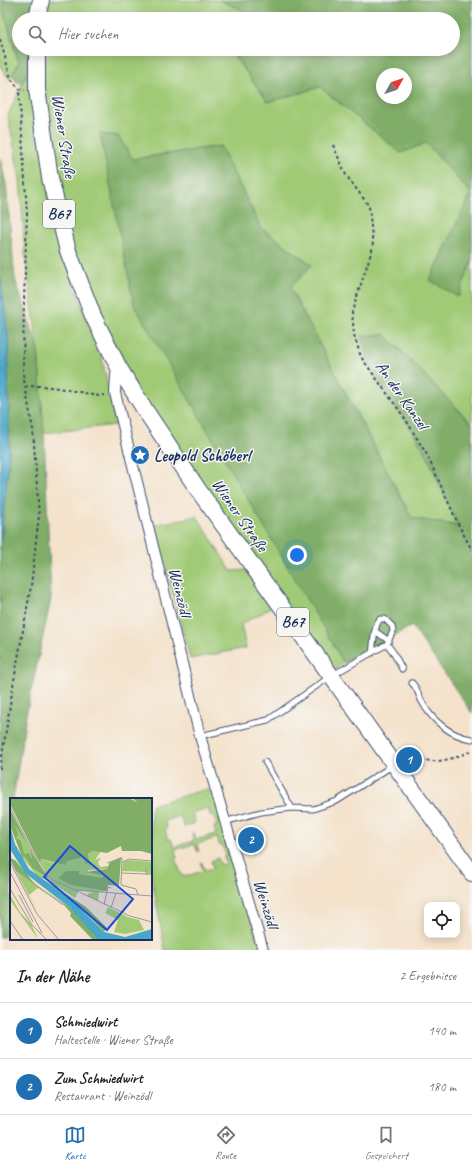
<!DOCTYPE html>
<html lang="de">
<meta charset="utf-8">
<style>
body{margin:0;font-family:Caveat,sans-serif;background:#f2f2f2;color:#222}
.controls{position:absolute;right:12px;bottom:12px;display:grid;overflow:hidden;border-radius:8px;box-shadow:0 2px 10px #0003}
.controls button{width:36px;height:36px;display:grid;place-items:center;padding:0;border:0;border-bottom:1px solid #e0e0e0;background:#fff;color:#222;font:20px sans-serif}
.compass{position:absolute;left:376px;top:68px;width:36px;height:36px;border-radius:50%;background:#fff;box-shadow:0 2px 10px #0003;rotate:50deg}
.you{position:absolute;left:297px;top:555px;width:14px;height:14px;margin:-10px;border:3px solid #fff;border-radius:50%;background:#1a73e8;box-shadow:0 0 0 6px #1a73e833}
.badge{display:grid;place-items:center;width:26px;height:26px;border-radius:50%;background:#1f6fb2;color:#fff;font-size:13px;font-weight:700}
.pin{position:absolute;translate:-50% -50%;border:2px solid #fff;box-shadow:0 1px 4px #0006}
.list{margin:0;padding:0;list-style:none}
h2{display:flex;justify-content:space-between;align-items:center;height:52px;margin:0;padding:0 16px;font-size:17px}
h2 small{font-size:13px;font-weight:400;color:#767676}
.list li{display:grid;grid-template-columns:26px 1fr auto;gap:12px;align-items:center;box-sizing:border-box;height:56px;padding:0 16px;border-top:1px solid #e0e0e0}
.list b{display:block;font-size:15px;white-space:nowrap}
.list p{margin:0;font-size:13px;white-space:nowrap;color:#767676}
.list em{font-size:13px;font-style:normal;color:#767676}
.icon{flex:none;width:22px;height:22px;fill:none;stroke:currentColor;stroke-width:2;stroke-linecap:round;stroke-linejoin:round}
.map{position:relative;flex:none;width:472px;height:950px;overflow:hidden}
.search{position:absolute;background:#fff;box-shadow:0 2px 10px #0003;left:12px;right:12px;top:12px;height:44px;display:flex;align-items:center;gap:10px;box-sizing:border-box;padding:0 14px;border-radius:22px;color:#767676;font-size:15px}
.sheet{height:164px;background:#fff}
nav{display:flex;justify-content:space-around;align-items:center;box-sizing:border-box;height:56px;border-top:1px solid #e0e0e0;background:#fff;font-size:11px;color:#767676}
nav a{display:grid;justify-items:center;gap:2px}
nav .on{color:#1f6fb2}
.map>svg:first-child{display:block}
.green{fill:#a0ca76;stroke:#5e7c6a;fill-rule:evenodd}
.forest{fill:#80ae67;stroke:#4e6e62;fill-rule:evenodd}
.water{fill:#48a6c7;stroke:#326a92}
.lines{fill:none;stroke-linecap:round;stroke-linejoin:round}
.service-casing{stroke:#3c4a6e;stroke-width:7}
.minor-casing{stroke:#3c4a6e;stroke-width:12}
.primary-casing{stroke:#3c4a6e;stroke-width:18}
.path{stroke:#3c4a6e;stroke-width:2;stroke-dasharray:3 3;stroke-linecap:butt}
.service{stroke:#fff;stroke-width:5}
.minor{stroke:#fff;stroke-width:10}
.primary{stroke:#fff;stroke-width:16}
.labels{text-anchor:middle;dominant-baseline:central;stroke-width:3;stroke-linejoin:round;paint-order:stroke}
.shield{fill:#f6f6f2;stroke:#5d6b8a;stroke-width:1}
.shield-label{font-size:16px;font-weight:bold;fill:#1b2f5e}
.street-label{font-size:17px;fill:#1b2f5e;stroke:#f6f6f2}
.poi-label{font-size:17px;font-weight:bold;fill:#1b2f5e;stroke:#f6f6f2;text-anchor:start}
.inset-road{fill:none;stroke:#9d9a9f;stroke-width:1}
.view{fill:#1d4ed8;fill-opacity:0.15;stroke:#1d4ed8;stroke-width:2}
.inset-edge{fill:none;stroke:#1b2f5e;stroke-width:2}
</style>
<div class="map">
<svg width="472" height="950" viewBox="0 0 472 950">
<rect width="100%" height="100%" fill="#f6f6f2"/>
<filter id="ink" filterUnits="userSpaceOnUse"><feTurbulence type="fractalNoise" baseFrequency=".025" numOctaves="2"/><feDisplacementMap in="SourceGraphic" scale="8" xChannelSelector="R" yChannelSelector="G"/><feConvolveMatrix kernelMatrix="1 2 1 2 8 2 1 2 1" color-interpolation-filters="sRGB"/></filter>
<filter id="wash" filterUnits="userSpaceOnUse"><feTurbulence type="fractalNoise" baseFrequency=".012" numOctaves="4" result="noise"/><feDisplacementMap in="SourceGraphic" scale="16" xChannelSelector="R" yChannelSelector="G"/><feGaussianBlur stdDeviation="0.9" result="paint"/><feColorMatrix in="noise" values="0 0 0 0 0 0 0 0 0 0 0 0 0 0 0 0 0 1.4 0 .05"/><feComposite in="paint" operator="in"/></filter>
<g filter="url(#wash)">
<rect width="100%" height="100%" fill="#f4e2cb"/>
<path class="green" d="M0,0H3L4,13L19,63L9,79L0,66Z
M35,0H219L243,10L248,19H34Z
M32,49H231L230,50L268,102L320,87L401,153L426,143L471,193L430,280L458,297L472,261V424L385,334L362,337L406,420L427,455L459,526L412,518L290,288L312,265L261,228L220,146L133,159L118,136L100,134L343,661L331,676L145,410L68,251Z
M30,67L73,283L100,349L116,425L44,433L38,348L25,253L20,180L8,115Z
M197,516L231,571L246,570L273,605L264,612L241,624L246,648L190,659L155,525Z
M203,790H208L216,792L260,950H165L151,875V805ZM208,808L210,815H213L217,826L214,827L216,834L196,840L194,833H192L193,841L174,847L171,839L168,840L165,830L167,829L165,821L180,816L184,827L195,823L192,813ZM217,838L219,845H222L226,855L224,856L226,864L221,865L218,858L211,861L213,868L205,870L202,863L201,864L203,871L183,877L175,859L177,858L175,850L194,844L198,852L199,851L197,844Z"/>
<path class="forest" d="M3,0H33L32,19H19V49H30V67L21,83L17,82L12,74L19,63L4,13Z
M219,0H472V261L458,297L430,280L471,193L426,143L401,153L320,87L268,102L230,50L231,49H453V19H248L243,10ZM382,74H406V98H382Z
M100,134L118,136L133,159L220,146L261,228L312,265L290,288L412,518L458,526L427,455L406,420L372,372L362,336L385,334L472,424V713L412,626L344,663L134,305Z
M0,158L6,184L15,279L38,348L44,433L51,599L26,715L13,799H11V811L9,827L11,852V936L0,937V549L9,453L8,336L0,274Z"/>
<path class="water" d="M0,274L8,336L9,453L0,549Z"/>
</g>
<g filter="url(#ink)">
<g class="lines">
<defs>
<path id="service" d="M375,631L389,641
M372,653C374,642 373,627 380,619H385L392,626L393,631L387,644
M412,683C417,688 418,693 421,700C431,720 450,736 472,739
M200,736L268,720L331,676L387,644L393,652L402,669
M265,762L292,808
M224,822L261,812L292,808L313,809L337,801L392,766"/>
<path id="minor" d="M119,368L116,375L115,393L200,736L263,950"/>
<path id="primary" d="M37,19L41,0
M37,49V90L40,109L50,178L68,251L93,316L119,368L145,410L199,491L472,873"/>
</defs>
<use href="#service" class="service-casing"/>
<use href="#minor" class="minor-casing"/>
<use href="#primary" class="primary-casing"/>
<path class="path" d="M0,39L11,79L19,89
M333,145L346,175L369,206L373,247L352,312L354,335L361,357L406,420L427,455L459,526L472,550
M25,387C44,384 61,389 80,392C91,394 93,397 105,395
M400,751L404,749C410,751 415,755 420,758C436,766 456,757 472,751
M0,769L13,686L31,586L39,515L33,430L23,374L24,300L27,213L19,89L25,90"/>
<use href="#service" class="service"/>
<use href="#minor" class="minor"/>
<use href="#primary" class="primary"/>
</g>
</g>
<defs>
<symbol id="sight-disc" viewBox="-11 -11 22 22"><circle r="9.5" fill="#1f6fb2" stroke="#f6f6f2"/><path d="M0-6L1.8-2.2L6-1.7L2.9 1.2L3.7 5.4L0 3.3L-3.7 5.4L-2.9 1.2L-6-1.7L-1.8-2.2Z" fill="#fff"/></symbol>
</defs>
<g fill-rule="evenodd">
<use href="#sight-disc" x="129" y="444" width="22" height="22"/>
</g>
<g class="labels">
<g class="shield">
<rect x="43" y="200" width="32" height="28" rx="3"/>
<rect x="277" y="608" width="32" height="28" rx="3"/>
</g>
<g class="shield-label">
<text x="59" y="214">B67</text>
<text x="293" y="622">B67</text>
</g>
<g class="street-label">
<text transform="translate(64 136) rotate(81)">Wiener Straße</text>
<text transform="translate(402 395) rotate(55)">An der Kanzel</text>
<text transform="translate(240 515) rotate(55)">Wiener Straße</text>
<text transform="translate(180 592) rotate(76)">Weinzödl</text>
<text transform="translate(266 904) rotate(73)">Weinzödl</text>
</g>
<g class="poi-label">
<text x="154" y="455">Leopold Schöberl</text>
</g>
</g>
<g transform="translate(10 798)">
<rect width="142" height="142" fill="#f4e2cb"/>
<path d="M5,26L19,49L22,62L14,56L6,40ZM83,53H91L85,62L91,60L88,64L90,69L98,68L97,71L77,72L79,75L94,78L91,81L56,73L97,93L89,94L88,103L77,98L79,95L85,94L69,92L65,100L42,85L29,64L31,61L45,65L73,59L77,66L78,56ZM12,59H15L22,70L40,83L28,79ZM118,62L142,64V77H136V74L112,73L113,64ZM6,72L12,74L39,98L28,90L19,97ZM0,97L10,114L21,126L28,141L0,102ZM98,109L118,119L129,122L134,132L115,136L104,134L108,122L95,115Z" fill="#a0ca76"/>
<path d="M0,0H119L128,5L122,0H142V56L131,53H112L111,48L97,55L83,53L78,56L79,65L76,66L73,59L57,63L55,67L32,61L29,64L0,6ZM0,11L24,58L40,82L22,70L15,59H12L0,27ZM5,27L19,49L22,61L19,55L14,56L11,43L6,40L8,37ZM111,59L109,88L98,87L97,93L61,87L48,80L56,73H69V76L91,80L94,78L76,74L97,71L100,64ZM0,60L5,62L25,86L59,109L90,142H83L60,118L61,115L53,106L6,72L28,115L0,62ZM31,80L76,109L97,130L94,134L72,111Z" fill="#80ae67" fill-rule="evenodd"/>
<path d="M0,27L5,46L19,71L64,104L94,134L115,139L142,131V142H90L86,139L59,109L15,75L0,51Z" fill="#48a6c7"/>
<path class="inset-road" d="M0,9L32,72L43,82L65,92L142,98M0,59L6,72L53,107M0,64L27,116L49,142M112,64L119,61L142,63M97,65L112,60M0,74L32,135M112,75L136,76V71M111,87L112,60M111,87L126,91L128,97M0,91L22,127L37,142M65,92L120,118L142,124M9,97L23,124M94,107L98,89L101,90M101,110L106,95M0,123L13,142"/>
<path class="view" d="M60,48L123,101L97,132L34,79Z"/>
<rect width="142" height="142" class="inset-edge"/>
</g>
</svg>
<div class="controls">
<button><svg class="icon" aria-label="locate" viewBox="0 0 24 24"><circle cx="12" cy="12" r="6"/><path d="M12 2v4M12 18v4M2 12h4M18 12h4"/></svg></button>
</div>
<svg class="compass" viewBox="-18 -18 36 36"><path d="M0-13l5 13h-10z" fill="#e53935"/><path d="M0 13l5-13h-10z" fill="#767676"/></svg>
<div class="you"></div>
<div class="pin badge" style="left:409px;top:760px">1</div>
<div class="pin badge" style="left:251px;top:840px">2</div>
<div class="search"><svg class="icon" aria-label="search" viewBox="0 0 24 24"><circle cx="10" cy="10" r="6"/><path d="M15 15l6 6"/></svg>Hier suchen</div>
</div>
<section class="sheet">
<h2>In der Nähe<small>2 Ergebnisse</small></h2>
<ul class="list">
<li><span class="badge">1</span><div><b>Schmiedwirt</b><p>Haltestelle · Wiener Straße</p></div><em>140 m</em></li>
<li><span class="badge">2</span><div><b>Zum Schmiedwirt</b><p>Restaurant · Weinzödl</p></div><em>180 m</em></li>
</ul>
</section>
<nav>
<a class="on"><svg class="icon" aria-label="map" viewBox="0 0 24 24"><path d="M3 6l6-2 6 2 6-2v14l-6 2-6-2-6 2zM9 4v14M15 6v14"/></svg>Karte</a>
<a><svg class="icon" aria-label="directions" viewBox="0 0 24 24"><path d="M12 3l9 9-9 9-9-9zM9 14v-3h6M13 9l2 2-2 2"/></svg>Route</a>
<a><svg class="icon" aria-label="saved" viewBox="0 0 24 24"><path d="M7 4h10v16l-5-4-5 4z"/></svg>Gespeichert</a>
</nav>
